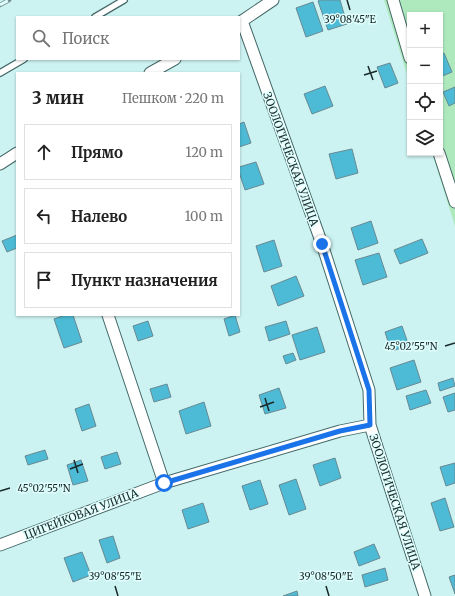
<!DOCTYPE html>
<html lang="ru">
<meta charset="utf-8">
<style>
body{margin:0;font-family:Merriweather,serif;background:#f2f2f2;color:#222}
.controls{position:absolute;right:12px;top:12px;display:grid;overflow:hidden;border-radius:0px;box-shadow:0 1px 3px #0004}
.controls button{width:36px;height:36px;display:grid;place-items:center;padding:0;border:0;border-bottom:1px solid #e0e0e0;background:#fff;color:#222;font:20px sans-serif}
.stop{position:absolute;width:12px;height:12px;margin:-9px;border:3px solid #1a73e8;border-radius:50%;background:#fff}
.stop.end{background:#1a73e8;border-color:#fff;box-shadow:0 1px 4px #0008}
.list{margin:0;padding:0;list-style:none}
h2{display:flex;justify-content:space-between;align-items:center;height:52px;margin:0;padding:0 16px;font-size:17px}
h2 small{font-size:13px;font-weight:400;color:#767676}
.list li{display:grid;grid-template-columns:26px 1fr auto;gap:12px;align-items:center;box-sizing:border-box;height:56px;margin:0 8px 8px;padding:0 8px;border:1px solid #e0e0e0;border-radius:0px}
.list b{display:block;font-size:15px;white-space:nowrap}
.list em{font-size:13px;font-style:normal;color:#767676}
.icon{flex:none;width:22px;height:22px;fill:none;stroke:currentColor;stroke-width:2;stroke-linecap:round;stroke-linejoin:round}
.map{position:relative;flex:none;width:455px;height:596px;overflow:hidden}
.search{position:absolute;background:#fff;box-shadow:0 1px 3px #0004;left:16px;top:16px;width:224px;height:44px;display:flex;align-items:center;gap:10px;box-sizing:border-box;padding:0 14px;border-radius:0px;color:#767676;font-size:15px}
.panel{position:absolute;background:#fff;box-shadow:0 1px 3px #0004;left:16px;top:72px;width:224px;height:244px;border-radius:0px}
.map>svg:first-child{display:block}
.green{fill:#aee9be}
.building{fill:#4dbbd5;stroke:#688993}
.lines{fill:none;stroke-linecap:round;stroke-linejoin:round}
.service-casing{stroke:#456868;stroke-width:8}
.minor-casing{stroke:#456868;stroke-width:13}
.service{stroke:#fff;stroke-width:5.5}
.minor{stroke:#fff;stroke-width:11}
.rail-casing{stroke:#718b8b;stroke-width:4.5}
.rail{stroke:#dffefe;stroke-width:3;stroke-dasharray:9;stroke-linecap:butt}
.route{stroke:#1a73e8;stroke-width:5}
.ticks{fill:none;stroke:#192828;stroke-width:1.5}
.labels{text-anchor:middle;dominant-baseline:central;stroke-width:3;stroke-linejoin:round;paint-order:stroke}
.street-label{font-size:11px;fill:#192828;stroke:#dffefe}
.ticks-label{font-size:10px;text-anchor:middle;fill:#192828;stroke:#dffefe;stroke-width:3;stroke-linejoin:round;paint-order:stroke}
</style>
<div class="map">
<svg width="455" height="596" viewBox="0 0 455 596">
<rect width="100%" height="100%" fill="#ccf3f2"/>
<path class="green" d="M384,0H455V226L432,153H440V15H410V84Z"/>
<path class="building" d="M320,0H340L347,24L328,30L318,1Z
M313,2L323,31L306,37L296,8Z
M444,53L452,72L440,77V55Z
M390,63L398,83L385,88L377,67Z
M325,86L333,106L312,114L304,94Z
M455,87V103L449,106L443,92Z
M244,122L251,143L239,147V124Z
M352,149L358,173L336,179L329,154Z
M256,162L264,184L245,190L239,172V167Z
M371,221L378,243L358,250L351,228Z
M17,235V248L7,252L2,241Z
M422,239L428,253L400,264L394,250Z
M274,240L282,266L264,272L256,246Z
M379,253L387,277L363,285L355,260Z
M296,276L304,296L278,306L271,286Z
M65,315H73L82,342L64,348L54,319Z
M235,315L240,332L229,336L224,319Z
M148,321L153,336L138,341L133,326Z
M286,321L290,334L269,341L265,327Z
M402,326L409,346L391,351L385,332Z
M317,327L325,352L300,360L292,335Z
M293,353L296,360L286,364L283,356Z
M414,360L421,382L397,390L390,368Z
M453,378L455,386L440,391L438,383Z
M167,384L171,397L154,402L150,389Z
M279,388L286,408L265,414L259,395Z
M426,390L431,403L410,410L406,396Z
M455,393V410L448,412L443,397Z
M204,402L211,426L186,434L179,411Z
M89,404L96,426L82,431L75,409Z
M45,450L48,459L28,465L25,456Z
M117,452L121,464L105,469L101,457Z
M335,458L341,478L320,486L313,465Z
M81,460L88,481L73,485L67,465Z
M455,463V483L446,486L440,467Z
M296,479L306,509L289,515L279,485Z
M260,480L268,504L250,510L242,486Z
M445,498L454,527L440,531L431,503Z
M203,503L209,522L188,529L182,510Z
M113,536L120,558L107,563L99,540Z
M374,544L380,558L359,566L354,552Z
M82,552L91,575L73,582L64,558Z
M385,568L388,580L365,587L362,575Z
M455,575V594L449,577Z
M297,591L298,596H283Z"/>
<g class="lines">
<defs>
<path id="service" d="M95,17L124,0
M0,73L24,59"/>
<path id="minor" d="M393,0L410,58
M242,21L322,244L369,390L370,425L425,596
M239,23L273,0
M150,73L175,59
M439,153L455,202
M0,164L17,153
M108,315L164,483
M0,545L164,483L340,431L370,425"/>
</defs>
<use href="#service" class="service-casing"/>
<use href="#minor" class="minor-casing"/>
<use href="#service" class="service"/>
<use href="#minor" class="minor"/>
<defs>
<path id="rail" d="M0,5L9,0"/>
</defs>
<use href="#rail" class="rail-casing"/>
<use href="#rail" class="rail"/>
</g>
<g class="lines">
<path class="route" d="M164,483L340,431L370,425L369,390L322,244"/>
</g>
<path class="ticks" d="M347,0L350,10M368,66L373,80M364,75L377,71M445,346L455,343M265,398L269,411M260,407L274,402M74,460L78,473M70,469L83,464M0,491L10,488M115,586L118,596M326,586L329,596"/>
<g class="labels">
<g class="street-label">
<text transform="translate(291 159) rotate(70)">ЗООЛОГИЧЕСКАЯ УЛИЦА</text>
<text transform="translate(395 502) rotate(72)">ЗООЛОГИЧЕСКАЯ УЛИЦА</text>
<text transform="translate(81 514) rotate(-21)">ЦИГЕЙКОВАЯ УЛИЦА</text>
</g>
</g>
<g class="ticks-label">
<text x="350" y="23">39°08'45"E</text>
<text x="411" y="350">45°02'55"N</text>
<text x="44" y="492">45°02'55"N</text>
<text x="115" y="580">39°08'55"E</text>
<text x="326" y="580">39°08'50"E</text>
</g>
</svg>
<div class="controls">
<button>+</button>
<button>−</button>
<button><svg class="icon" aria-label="locate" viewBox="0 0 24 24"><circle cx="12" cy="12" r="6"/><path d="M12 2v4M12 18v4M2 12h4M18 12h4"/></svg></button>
<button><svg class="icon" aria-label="layers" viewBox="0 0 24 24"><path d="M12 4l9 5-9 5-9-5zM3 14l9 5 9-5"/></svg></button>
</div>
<div class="stop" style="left:164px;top:483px"></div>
<div class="stop end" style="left:322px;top:244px"></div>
<div class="search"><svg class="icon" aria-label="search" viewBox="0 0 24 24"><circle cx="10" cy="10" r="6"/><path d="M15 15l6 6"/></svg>Поиск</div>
<section class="panel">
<h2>3 мин<small>Пешком · 220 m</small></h2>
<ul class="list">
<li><svg class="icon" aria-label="ahead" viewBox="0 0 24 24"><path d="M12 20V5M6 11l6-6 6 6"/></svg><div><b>Прямо</b></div><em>120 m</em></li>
<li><svg class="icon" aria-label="left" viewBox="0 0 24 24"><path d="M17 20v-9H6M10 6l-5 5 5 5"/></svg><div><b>Налево</b></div><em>100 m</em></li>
<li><svg class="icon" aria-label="arrive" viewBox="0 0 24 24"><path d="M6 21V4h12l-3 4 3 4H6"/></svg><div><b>Пункт назначения</b></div></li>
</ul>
</section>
</div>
